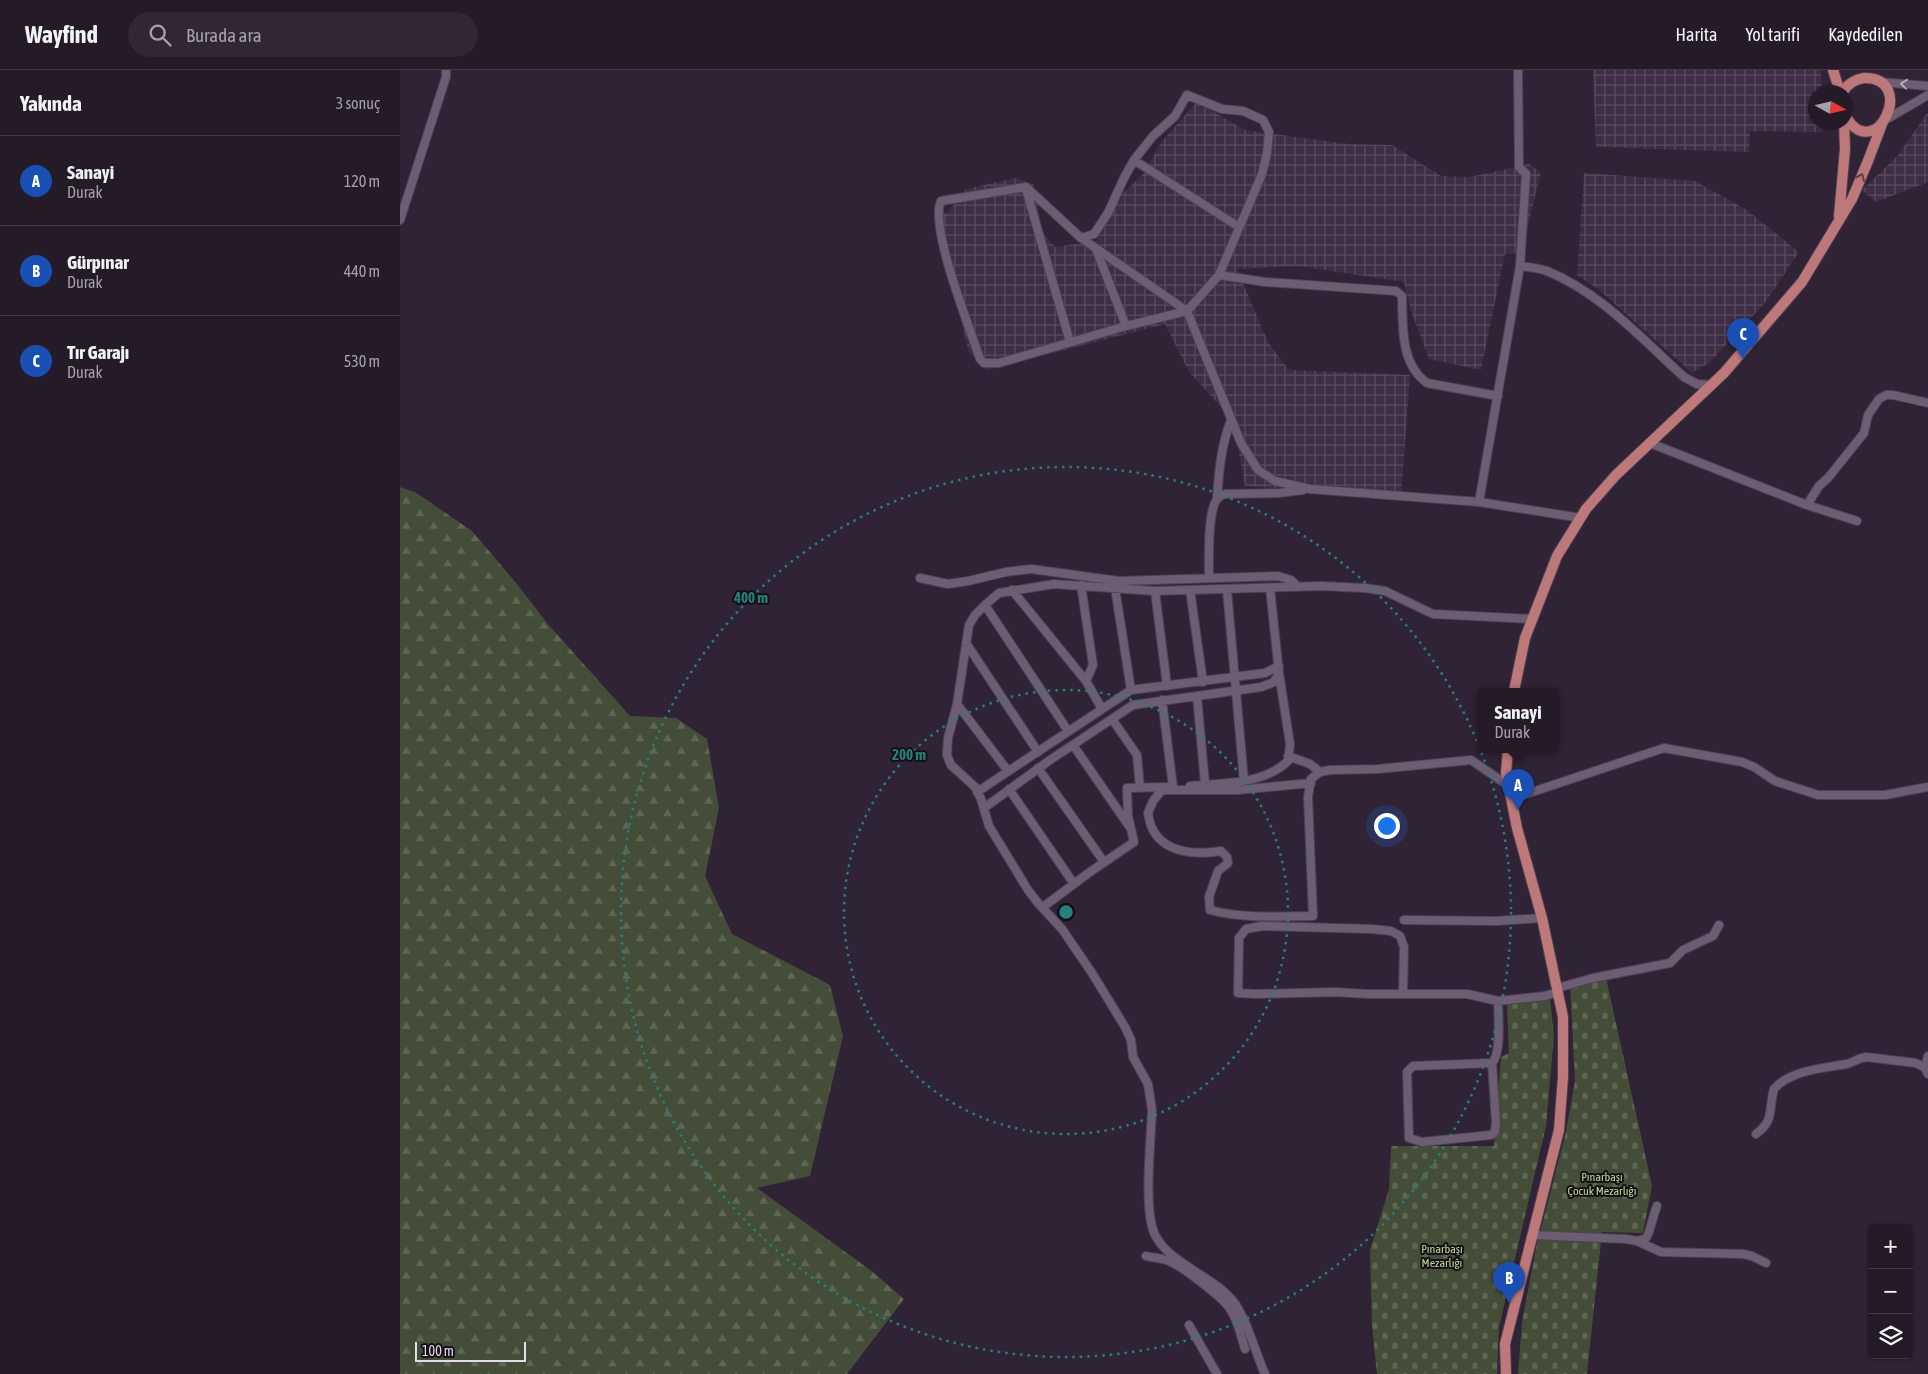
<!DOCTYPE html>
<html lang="tr">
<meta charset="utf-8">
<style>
body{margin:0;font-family:"Asap Condensed",sans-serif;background:#312734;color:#f1f3f6}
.controls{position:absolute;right:15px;bottom:15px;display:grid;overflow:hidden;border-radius:5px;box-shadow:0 1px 4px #0004}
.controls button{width:45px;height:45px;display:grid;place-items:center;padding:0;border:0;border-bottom:1px solid #423845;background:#251a28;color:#f1f3f6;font:25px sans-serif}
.compass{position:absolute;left:1408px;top:15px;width:45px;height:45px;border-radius:50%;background:#251a28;box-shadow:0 1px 4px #0004;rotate:98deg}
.scale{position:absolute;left:15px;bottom:12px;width:111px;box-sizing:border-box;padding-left:5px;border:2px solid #e4dbe8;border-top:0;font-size:14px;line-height:18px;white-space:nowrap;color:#e4dbe8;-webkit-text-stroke:4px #150f18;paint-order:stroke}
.you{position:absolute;left:986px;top:755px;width:18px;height:18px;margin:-12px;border:4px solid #fff;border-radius:50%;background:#1a73e8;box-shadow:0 0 0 8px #1a73e833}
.badge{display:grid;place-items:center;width:32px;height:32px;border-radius:50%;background:#bbc045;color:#fff;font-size:16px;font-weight:700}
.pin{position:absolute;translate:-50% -41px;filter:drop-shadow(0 1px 2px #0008)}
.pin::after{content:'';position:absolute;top:26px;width:18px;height:15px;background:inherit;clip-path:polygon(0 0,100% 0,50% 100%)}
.popup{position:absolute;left:1077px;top:618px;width:82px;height:65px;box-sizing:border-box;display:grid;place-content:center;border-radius:5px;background:#251a28;filter:drop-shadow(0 1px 4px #0005);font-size:16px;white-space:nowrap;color:#a3a1a8}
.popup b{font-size:19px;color:#f1f3f6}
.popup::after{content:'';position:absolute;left:50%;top:100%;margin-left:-10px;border:10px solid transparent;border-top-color:#251a28}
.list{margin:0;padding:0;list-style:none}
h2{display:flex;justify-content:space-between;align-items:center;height:65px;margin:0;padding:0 20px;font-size:21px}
h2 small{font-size:16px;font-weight:400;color:#a3a1a8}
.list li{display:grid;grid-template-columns:32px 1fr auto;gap:15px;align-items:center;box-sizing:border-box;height:90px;padding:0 20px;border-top:1px solid #423845}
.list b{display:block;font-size:19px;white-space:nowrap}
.list p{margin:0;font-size:16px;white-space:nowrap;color:#a3a1a8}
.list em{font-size:16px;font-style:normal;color:#a3a1a8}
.icon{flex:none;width:28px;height:28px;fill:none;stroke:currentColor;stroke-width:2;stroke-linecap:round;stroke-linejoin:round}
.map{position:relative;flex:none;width:1528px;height:1304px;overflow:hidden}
header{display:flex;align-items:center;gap:30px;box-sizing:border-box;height:70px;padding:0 25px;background:#251a28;border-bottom:1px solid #423845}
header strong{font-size:24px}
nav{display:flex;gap:28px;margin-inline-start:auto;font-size:18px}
.search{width:350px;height:45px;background:#312734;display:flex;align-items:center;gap:12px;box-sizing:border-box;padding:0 18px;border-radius:28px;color:#a3a1a8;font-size:19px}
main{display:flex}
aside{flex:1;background:#251a28}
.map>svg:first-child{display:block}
.industrial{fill:url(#industrial-grid)}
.forest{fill:url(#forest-firs)}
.cemetery{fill:url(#cemetery-stones)}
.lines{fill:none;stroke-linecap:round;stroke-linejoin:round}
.minor-casing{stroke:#4d4152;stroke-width:10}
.major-casing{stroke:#4d4152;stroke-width:12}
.minor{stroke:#6d5d73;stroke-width:8}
.major{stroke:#bd797a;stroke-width:10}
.oneway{stroke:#b4a9b9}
.oneway2{stroke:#613f44}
.ring{fill:none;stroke:#24807a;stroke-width:2.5;stroke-dasharray:2.5 5}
.labels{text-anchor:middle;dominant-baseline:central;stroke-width:4;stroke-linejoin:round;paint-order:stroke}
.park-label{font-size:12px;fill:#bdd794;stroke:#150f18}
.centre{fill:#24807a;stroke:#150f18;stroke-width:2.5}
.ring-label{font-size:15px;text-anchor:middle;font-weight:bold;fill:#24807a;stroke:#150f18;stroke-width:4;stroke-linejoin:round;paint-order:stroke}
</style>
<header>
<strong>Wayfind</strong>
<div class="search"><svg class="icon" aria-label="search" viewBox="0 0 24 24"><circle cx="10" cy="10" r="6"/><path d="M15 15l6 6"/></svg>Burada ara</div>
<nav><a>Harita</a><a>Yol tarifi</a><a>Kaydedilen</a></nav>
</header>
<main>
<aside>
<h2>Yakında<small>3 sonuç</small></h2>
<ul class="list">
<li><span class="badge" style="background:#1a4fb4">A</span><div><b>Sanayi</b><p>Durak</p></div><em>120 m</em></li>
<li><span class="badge" style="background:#1a4fb4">B</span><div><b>Gürpınar</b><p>Durak</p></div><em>440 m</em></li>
<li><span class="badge" style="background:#1a4fb4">C</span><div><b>Tır Garajı</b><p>Durak</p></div><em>530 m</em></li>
</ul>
</aside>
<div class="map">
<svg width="1528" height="1304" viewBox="0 0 1528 1304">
<defs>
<pattern id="industrial-grid" width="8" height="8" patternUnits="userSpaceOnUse" patternTransform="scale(1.25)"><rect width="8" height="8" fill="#3f2d46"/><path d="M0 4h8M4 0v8" fill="none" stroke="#5b4b61"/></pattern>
<pattern id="forest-firs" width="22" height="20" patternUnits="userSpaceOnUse" patternTransform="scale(1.25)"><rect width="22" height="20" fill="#444d37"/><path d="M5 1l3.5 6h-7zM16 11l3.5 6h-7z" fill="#5f6654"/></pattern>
<pattern id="cemetery-stones" width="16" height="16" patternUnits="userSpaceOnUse" patternTransform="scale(1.25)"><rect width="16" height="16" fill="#444d37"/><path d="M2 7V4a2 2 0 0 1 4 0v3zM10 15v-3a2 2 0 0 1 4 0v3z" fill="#5f6654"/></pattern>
</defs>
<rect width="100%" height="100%" fill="#312336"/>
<path class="industrial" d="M1193,0H1421L1422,22H1416V52L1423,53V62L1350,61L1349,82L1196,77Z
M797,32L845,60L948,74L992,75L1041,106L1070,107L1129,94L1141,102L1121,183L1105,184L1081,300L1029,289L1011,241L1004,212L898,196L837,199L868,272L889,300L1010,305L1001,427L845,416L833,350L789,302L765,254L587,300L569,282L535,145L547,143L566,119L615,108L633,114L643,163L655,177L696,171L720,126L743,104L762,71Z
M1528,42V112L1476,132L1462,120L1498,85Z
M1184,103L1295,111L1347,140L1399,182L1365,233L1309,293L1292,303L1198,219L1177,205Z"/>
<path class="forest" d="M0,417L15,422L72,461L117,514L147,553L230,646L276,648L307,669L319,738L305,806L332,864L430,915L443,966L410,1106L357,1118L473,1202L504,1229L447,1304H0Z"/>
<path class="cemetery" d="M1206,908L1252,1116L1243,1163L1202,1162L1187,1304H1118L1122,1252L1136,1178L1165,1066L1175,1011L1170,915Z
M1150,928L1154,966L1146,1056L1099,1257L1097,1304H977L972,1256L970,1180L989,1119L991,1076H1094L1101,987L1109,983L1107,934Z"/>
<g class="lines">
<defs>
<path id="minor" d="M1118,0L1119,97L1126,104L1120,196
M1480,12L1528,16
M787,25L822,39L843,41L863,50L869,62L867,83L862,104L819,205L787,241L726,256L599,293H584L580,289C570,258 529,157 541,131L626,117L681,168L694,164L708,143L724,108L734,90L753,66L775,46Z
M1487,49L1528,25
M734,90L839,157
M626,119L670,272
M0,150L46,7V0
M681,168L787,241L841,373L858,400L875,411L910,419L1079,432L1181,448
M696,179L726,256
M819,205L865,212L996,221L1002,226C1003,256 1000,294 1027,313L1098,326
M1250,373L1407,435L1457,451
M817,428C819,401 821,376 831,350
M1079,432L1120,196C1129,197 1139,198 1147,201C1201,223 1242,269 1284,307L1297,314L1312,315
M1407,435L1419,416L1428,408L1464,363L1468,345L1479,329L1486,325H1493L1528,333
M809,507C809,491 807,439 818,428C820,426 823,425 825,424L879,423L903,420
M520,508L548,514L568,511L606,502L631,499L719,511L878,506L891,510L898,517
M681,515L693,595L686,611
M715,518L731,620
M612,520L686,611L702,639
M790,520L803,612
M827,520L844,711
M755,521L767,616
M585,535L668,661
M566,573L638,682
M797,626L805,714
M762,630L773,717
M557,634L608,701
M712,649L737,685L740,718
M673,675L729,756
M888,686L910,694L920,702
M638,698L704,792
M911,713L837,720H762L753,731L748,743C749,748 750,754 752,758C764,784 798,785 821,781L827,787L828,793L818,801L809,827L810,840C843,849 879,846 913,846L908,727L911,709L920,702L930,700L978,699L1071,690L1109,716
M790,716C822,713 863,715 888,691L890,674L879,603L870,518
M609,719L674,814
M577,722L731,620L865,603L879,596
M1111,729L1264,678L1342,692L1354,697L1375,711L1418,725H1485L1528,717
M584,738L650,690L733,635L861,617L874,612L879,603
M643,837L690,802L734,772L728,746L727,718L766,717
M1004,850L1096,851L1142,848
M1157,918L1193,908L1270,893L1283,880L1313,866L1319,855
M1003,924L1004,877L1000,866L991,861L972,859L862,856L846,859L839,868L838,923L857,924L934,922L969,924H1067L1098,931L1145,926L1158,922
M1528,986L1525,998L1528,1004
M1092,993L1013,996L1007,1002L1009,1068L1022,1072L1091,1065L1095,1062L1096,1052L1092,993C1102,983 1098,945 1098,931
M1356,1064C1375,1050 1368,1040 1374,1019C1390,1000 1425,998 1447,994C1454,992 1459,988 1466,987L1516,993L1525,998
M1132,1165L1226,1169L1237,1171L1261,1182L1343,1184L1352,1186L1366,1193
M1237,1171C1240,1170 1243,1170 1246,1168C1249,1166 1254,1142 1257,1136
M746,1186C753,1188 762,1188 769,1191C782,1196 819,1225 828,1236C837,1248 841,1265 845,1279
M789,1255L817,1304
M865,1304C856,1284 846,1247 833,1231C813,1206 770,1194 755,1165C743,1140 751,1071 752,1040L748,1014L733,987L731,970L725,957L692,903L662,859L638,833L628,820L589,756L581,729L575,717L551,695L547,685L548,668L557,634L569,555L575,545L585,535L599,523L654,514L755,521L921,516L965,518L985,521L1033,544L1133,549"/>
<path id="major" d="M1433,0L1440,22
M1443,22C1447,14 1456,9 1464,8C1518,7 1476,96 1446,47
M1439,146L1445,79L1444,52
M1114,621L1125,568L1157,486L1186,439L1216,405L1324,303L1402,212L1452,129L1468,91L1482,54
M1106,1304L1105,1274L1159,1060L1163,1007V947L1142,848L1117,758L1106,703L1108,679"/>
</defs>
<use href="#minor" class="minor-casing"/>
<use href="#major" class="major-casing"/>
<use href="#minor" class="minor"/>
<use href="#major" class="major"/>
</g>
<defs><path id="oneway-chevron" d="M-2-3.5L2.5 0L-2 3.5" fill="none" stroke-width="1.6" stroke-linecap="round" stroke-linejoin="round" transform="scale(1.25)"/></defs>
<use class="oneway" href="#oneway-chevron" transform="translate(1504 14) rotate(-174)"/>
<use class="oneway2" href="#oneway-chevron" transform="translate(1461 107) rotate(-66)"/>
<g class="ring">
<circle cx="666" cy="842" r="222"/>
<circle cx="666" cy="842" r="445"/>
</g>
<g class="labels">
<g class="park-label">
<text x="1202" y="1107">Pınarbaşı<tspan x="1202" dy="14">Çocuk Mezarlığı</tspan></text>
<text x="1042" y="1179">Pınarbaşı<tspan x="1042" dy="14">Mezarlığı</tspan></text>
</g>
</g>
<circle cx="666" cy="842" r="8" class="centre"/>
<g class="ring-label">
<text x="351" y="533">400 m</text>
<text x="509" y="690">200 m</text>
</g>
</svg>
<div class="controls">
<button>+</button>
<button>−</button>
<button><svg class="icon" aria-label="layers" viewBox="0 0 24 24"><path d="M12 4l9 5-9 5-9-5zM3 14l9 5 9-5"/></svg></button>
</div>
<svg class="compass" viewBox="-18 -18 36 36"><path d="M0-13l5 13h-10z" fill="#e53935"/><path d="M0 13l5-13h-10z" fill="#a3a1a8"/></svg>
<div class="scale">100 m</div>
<div class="you"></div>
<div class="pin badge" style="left:1118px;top:740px;background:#1a4fb4">A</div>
<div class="popup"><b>Sanayi</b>Durak</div>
<div class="pin badge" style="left:1109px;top:1233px;background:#1a4fb4">B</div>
<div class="pin badge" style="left:1343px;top:289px;background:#1a4fb4">C</div>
</div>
</main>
